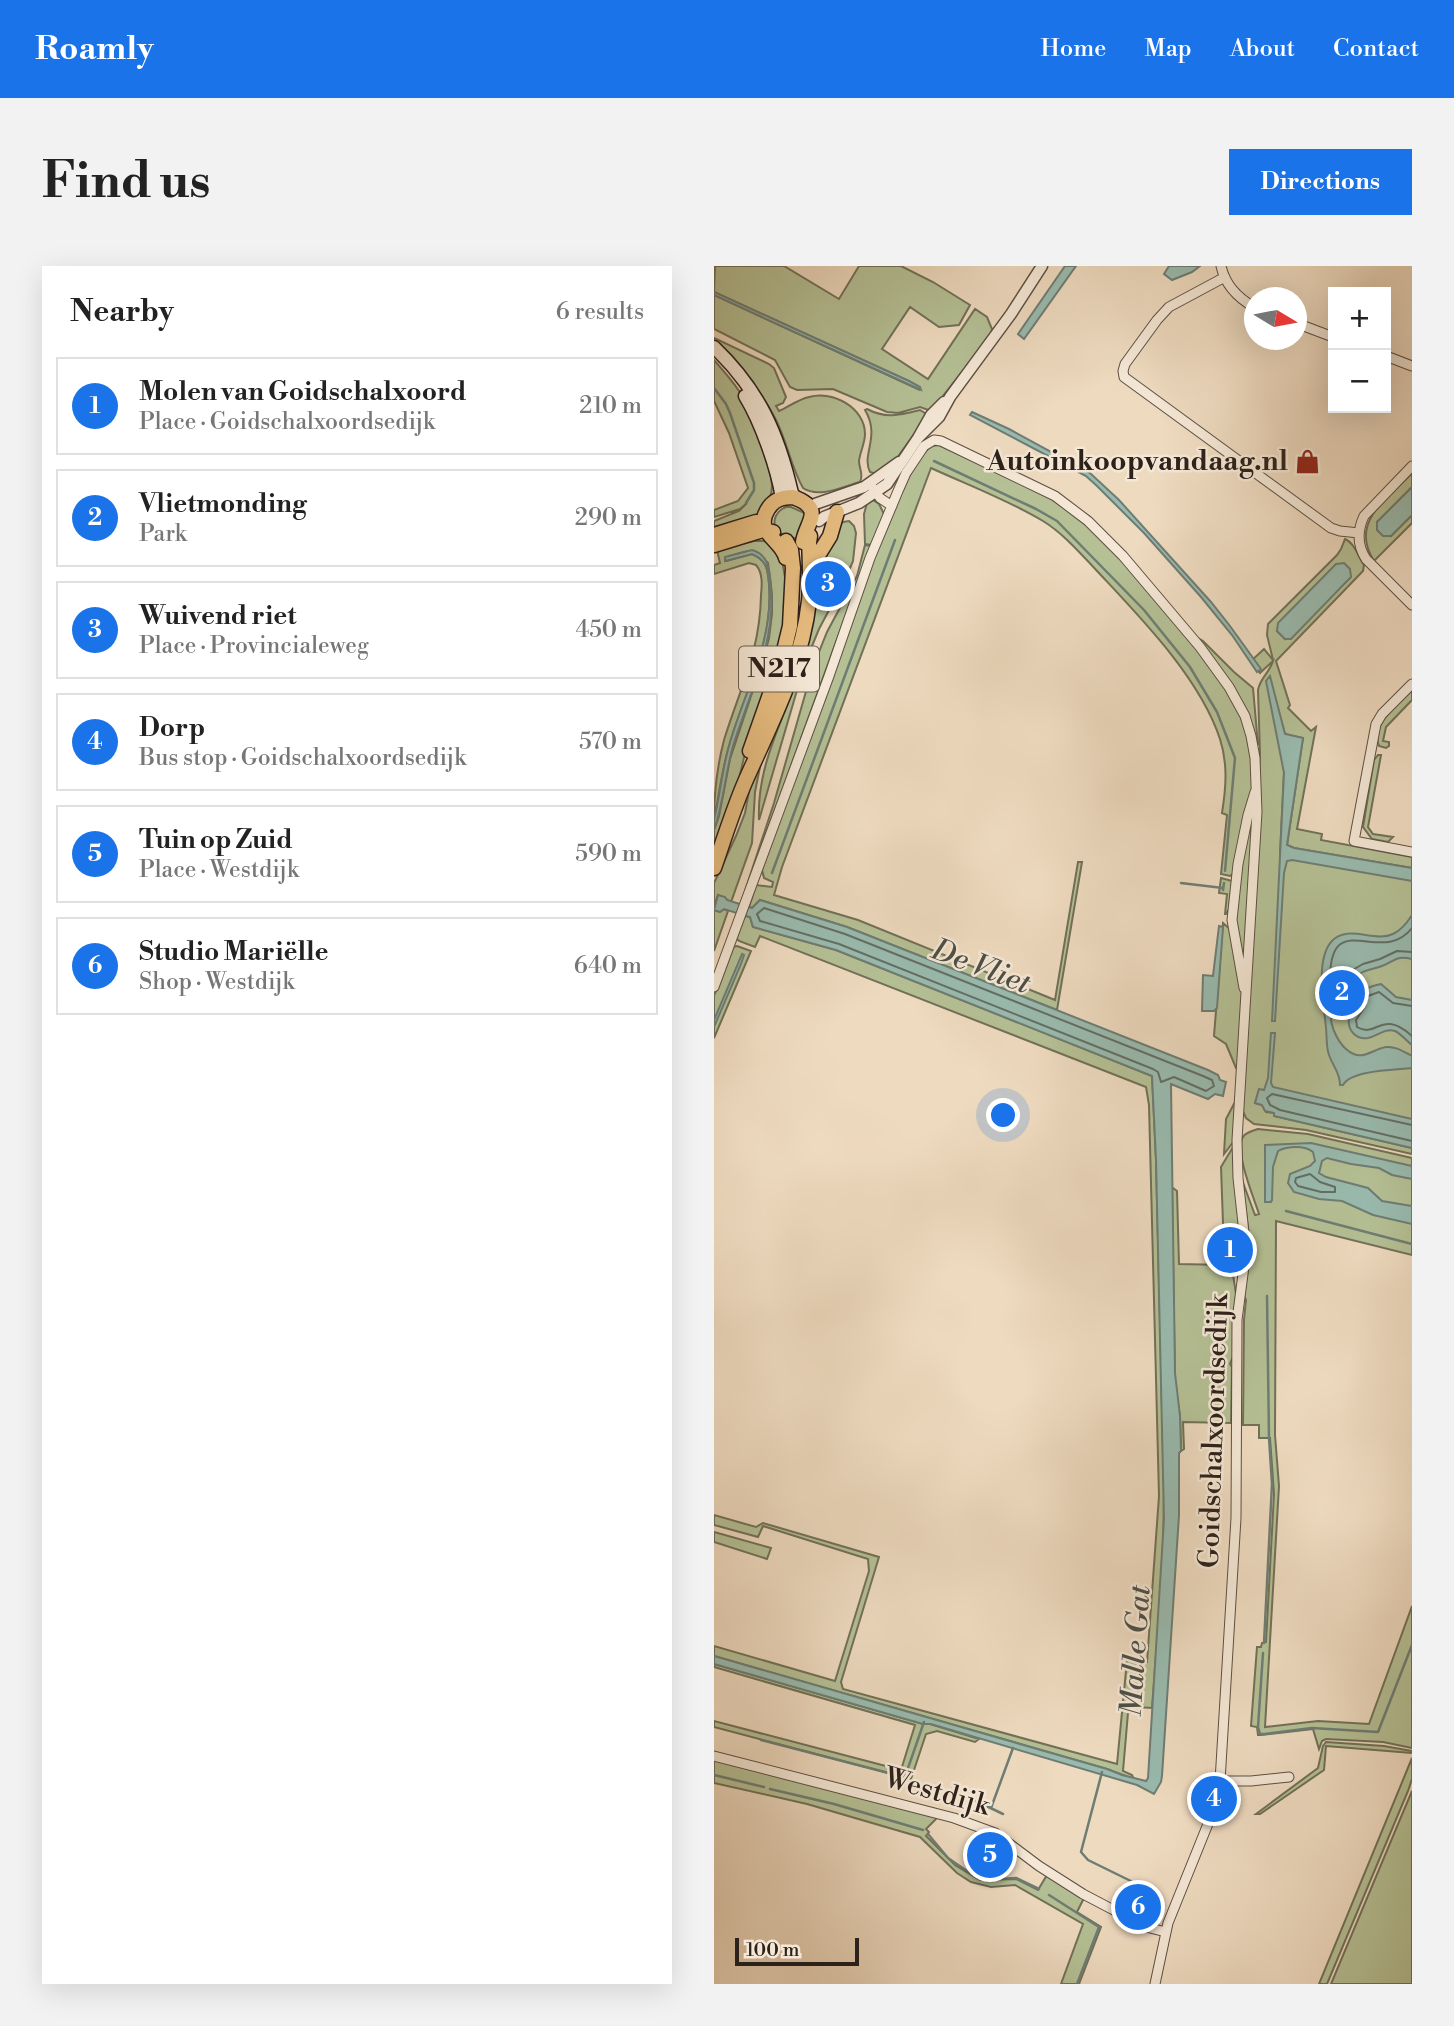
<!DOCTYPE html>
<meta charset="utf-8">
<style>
body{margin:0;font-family:"Libre Bodoni",serif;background:#f2f2f2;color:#222}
.controls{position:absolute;right:21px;top:21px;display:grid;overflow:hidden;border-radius:0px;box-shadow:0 7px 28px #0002}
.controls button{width:63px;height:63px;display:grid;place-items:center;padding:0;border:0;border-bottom:2px solid #e0e0e0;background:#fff;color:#222;font:35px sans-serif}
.compass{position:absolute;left:530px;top:21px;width:63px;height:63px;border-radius:50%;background:#fff;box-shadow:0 7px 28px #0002;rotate:100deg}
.scale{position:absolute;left:21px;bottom:18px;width:124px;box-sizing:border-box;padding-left:7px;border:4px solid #2d211b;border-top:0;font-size:19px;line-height:24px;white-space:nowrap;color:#2d211b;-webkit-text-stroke:5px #f4e7d5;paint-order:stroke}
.you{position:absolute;left:290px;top:850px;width:24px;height:24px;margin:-18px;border:5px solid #fff;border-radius:50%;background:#1a73e8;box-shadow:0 0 0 10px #1a73e833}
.badge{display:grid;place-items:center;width:46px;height:46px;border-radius:50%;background:#1a73e8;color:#fff;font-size:23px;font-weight:700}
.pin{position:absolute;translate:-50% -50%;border:4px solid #fff;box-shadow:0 2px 7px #0006}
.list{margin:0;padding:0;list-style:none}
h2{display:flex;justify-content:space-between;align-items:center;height:91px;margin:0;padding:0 28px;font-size:30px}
h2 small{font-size:23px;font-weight:400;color:#767676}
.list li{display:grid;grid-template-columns:46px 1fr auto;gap:21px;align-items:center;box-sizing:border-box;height:98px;margin:0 14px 14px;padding:0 14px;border:2px solid #e0e0e0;border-radius:0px}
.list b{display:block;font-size:26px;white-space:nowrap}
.list p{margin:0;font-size:23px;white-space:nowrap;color:#767676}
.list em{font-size:23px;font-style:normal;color:#767676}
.map{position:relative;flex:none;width:698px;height:1718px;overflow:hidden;border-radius:0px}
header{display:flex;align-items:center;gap:42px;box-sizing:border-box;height:98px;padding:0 35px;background:#1a73e8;color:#fff}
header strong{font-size:33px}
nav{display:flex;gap:38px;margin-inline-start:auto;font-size:24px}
.intro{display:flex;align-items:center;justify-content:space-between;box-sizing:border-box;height:168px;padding:0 42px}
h1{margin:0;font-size:49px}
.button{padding:18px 32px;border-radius:0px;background:#1a73e8;color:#fff;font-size:24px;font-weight:700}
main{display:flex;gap:42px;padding:0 42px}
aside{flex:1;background:#fff;border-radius:0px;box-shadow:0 7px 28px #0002}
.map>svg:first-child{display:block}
.green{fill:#b5c095;stroke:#717058;stroke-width:2;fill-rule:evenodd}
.water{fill:#99bbaf;stroke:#6e7d74;stroke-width:2}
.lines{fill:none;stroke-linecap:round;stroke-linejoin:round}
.shore{stroke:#636e65;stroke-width:2}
.stream{stroke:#6e7d74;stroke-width:2.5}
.minor-casing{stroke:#5d4f44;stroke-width:11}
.tertiary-casing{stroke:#5d4f44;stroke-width:13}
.secondary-casing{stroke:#2d211b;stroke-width:15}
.primary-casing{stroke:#2d211b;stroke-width:17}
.minor{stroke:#f4e7d5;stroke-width:9}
.tertiary{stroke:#f4e7d5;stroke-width:10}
.secondary{stroke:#f4e7d5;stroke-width:12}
.primary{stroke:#e7bd80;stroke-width:14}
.labels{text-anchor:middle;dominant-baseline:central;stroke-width:5;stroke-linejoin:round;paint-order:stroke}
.shield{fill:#f4e7d5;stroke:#695c53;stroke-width:2}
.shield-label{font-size:26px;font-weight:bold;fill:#2d211b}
.poi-label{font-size:28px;font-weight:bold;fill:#2d211b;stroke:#f4e7d5;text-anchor:end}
.street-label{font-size:28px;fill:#2d211b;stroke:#f4e7d5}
.water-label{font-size:30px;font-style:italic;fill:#4d4f47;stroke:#f4e7d5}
</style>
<header>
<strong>Roamly</strong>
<nav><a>Home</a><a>Map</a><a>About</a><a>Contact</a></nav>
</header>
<div class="intro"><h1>Find us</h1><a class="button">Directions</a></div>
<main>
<aside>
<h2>Nearby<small>6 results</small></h2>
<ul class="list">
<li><span class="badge">1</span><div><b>Molen van Goidschalxoord</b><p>Place · Goidschalxoordsedijk</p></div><em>210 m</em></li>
<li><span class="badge">2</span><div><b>Vlietmonding</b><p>Park</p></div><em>290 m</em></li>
<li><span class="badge">3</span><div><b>Wuivend riet</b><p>Place · Provincialeweg</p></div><em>450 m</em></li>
<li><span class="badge">4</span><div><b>Dorp</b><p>Bus stop · Goidschalxoordsedijk</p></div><em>570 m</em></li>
<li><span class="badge">5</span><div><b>Tuin op Zuid</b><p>Place · Westdijk</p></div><em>590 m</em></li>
<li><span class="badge">6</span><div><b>Studio Mariëlle</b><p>Shop · Westdijk</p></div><em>640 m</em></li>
</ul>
</aside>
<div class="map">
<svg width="698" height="1718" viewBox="0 0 698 1718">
<rect width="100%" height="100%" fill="#eedabf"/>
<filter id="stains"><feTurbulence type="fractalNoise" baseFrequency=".00286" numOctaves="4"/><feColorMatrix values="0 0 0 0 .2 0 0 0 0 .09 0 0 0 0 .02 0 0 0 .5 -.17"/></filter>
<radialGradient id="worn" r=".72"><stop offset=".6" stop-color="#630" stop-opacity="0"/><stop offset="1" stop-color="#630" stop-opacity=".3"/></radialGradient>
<path class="green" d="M1,0H70L125,33L145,0H187L219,16L256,39L245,59L225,61L196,41L168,83L214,113L261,43L273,51L278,63L277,69L217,145L206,141L184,147L173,146L119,123L83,124L76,121L61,94L0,63V29L206,124L195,115L0,26Z
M0,72L55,98L60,102L72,131L69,137L62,140L65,145C74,141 85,133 95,131C119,124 151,142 151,168C151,177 146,186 145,195C145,203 150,208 146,216C130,220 105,233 89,222C77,201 73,175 61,152C47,123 22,100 0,77Z
M0,94C11,107 22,118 30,133C39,151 57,200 58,220C58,228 54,238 49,245C38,258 15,261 0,266V255L25,245L33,237L26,243L0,251V244L24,235L34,222L15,167L0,135Z
M153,143C172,153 186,149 206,144L214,149L183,192L163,208L156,206C147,188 167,171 151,144Z
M225,179L328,227L364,250L415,302L496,399L523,441L532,464L538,492L539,521L520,607L516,610L507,608L513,549L508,547C512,522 514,498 506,473C486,412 427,352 384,306C367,288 350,268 329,255C294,234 254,219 217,202L68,601L60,629L144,654L341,734L364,596H368L343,744L133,661L46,634L38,642L35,641L42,619L58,621L59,616L50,612L48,604L160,291L192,215L209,188L217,180Z
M698,207V221L663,256L677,270L698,249V257L660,295C635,256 673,233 698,207Z
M159,234L165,238L170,248L158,279L151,278L150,248L153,237Z
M72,241H77L95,249L86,272H73L62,264C58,254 62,245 72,241Z
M135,255L140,260L142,267L139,295L132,312L105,363L91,397L45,554C42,492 78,441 92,383C98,358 96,327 104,303C109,288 118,274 125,259L129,256Z
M631,273C641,277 644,291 650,299L649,305L562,395L576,439L574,442L597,465L602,461L583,563L608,568L607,574L698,591V602L580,582L573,579L589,472L571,468L555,411L570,505L566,589L698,613V854L553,821L550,824H545L541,837L548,839L552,846L560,847V850L698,882V888L592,864L540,858L532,852L528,843L546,488L544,424C546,412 556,406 559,395L546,407L537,395L550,383L559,394L553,369L554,358L623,289L627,283ZM637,311L571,373L563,365Z
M40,275H50L57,278L67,289L72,317L70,366L31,487L22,526L0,589V564L5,550L16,493L50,391L55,372L58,348V329L54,297C36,279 33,285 11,292L12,295L38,288C53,294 54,304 55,318C60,376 30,426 15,480C8,504 5,529 0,554C0,527 3,501 10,474C26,422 46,386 47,329C48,319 49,307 42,299L35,297L0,308V299L6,297L3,284Z
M151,279L157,280L28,634L60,537L99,401L113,366L143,310Z
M484,372L489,375L520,406L539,422L544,479Z
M698,424V434L672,461L669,475L675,476V480L672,482L665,480C656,458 685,438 698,424Z
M664,489H667L654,561L659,568L679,571L674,576L658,573L649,561L660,494Z
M47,496L41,526L38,577L17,636L4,629L0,640V617L22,570L31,547L36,520Z
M540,535L529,709L521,656L522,623Z
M507,612L518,615L515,643L512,648H511L513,628L505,627Z
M10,643L14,645L0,685V644L6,646Z
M31,650L36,651L39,661L122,684L438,810L442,894L450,1222L449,1294L438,1442L423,1441L422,1447H414L409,1505L418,1509L420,1513L393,1503L0,1390V1380L121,1415L155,1305L154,1293L49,1260L44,1271L0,1259V1249L42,1261L49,1257L165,1291L127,1416L129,1423L403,1498L413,1394L433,1396L445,1230L435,839L432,821L46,670L41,681L25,675L22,672L29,653Z
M509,657L517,664L529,730L524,802H522L512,778L500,770Z
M23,680L37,685L0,772V730L19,681Z
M522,834L520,875L510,888L512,853Z
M544,863L594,868L698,892V989L562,955L561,1169L565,1220L551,1461L604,1455L655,1458L698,1340V1482L669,1476L612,1473L608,1475L605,1483L599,1463L547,1469H544L543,1461L537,1460L543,1381H547L548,1377L552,1376L560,1228L556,1172H545V1159H529L530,1054L532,1034L530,1030L535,995L536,978L528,914L541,949L545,948C540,932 520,885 529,871C532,866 539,865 544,863Z
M519,881L528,965L514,966L510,962L509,957L507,901Z
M459,922L463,925L465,998L513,999L514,1003L518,1002L522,1028L519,1091L516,1098L518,1101L517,1157L469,1156L470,1183L467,1185L466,1150L461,1119L458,924Z
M0,1266L57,1282L53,1293L0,1276Z
M0,1398L209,1458H216L265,1473L261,1476L223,1465L212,1468L197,1513L0,1461V1455L187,1504L201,1459L0,1401Z
M612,1476L670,1480L698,1485V1487L612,1480L610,1504L546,1548H542L604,1502L609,1480Z
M698,1492V1513L694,1525L613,1718H605Z
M0,1493L221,1550L222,1553L212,1563L215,1566L212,1570L241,1599L266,1614L302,1613L324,1624L333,1609L370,1632L363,1646L387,1661L365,1718H347L369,1658L301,1619L277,1621L257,1616L243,1607L206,1571L93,1538L0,1517Z
M698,1525V1718H617Z"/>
<path class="water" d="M351,0H362L310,73L304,68Z
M455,0H486L478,6L458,14L450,8Z
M0,26L195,115L206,121L207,124L0,29Z
M258,146L295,163L376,207L405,234L497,336L516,360L547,403L543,406L518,369L487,331L430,267L383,220L372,210L357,202L256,149Z
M698,221V249L677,270H669L663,264V256Z
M38,284C55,289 55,303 57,319C62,377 36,426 19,480C11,508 10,537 0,564V554C6,529 8,504 15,480C30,426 60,376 55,318C54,304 53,294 38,288L11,295V291Z
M630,297L636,303L637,311L577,373H571L563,365L564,357L622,298Z
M556,410L571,468L589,472L573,579L580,582L698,602V615L578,594L573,595L570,607L561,755H558L570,507L552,415Z
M4,629L11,631L13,634L38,642L46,634L133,661L494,804L504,809L506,814L512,816L509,830L501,828L494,833L457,818L461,1107L466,1150L467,1185L465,1187V1249L448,1510L447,1516L440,1528L423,1519L217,1458H209L0,1398V1390L393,1503L408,1509L432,1515L434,1512L450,1253L442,894L438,810L122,684L39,661L36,651L10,643L6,646L0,644Z
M698,649V693C682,689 681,695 668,700C661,703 654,703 647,707C625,719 610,741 620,765C623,772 626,778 632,783C648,797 656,784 672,781C682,780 690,786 698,790V802C681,804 637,804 629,819H626C626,806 619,801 615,789C612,781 613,771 612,762C610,740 601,695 617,676C633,657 660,677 679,668C688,664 693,657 698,649Z
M505,660L509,661L503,742L500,745H488L489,709L499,710Z
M28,688L30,689L27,698L0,761V754Z
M667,718L682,731L698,734V779C693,775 687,768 681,765C670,762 664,770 654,772C642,774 633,764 635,752C636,744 643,741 646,733C649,723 656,720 667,718Z
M557,767H561L557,817L559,821L698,853V882L560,850V847L551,845L548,839L541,837L545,823L550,824L554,812Z
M597,877L698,900V913L678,909L665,902L637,898L613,892L608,895L605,907L612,911L654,922L668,935L698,940V958L659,949L628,935L605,933L580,926L574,917L576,908L596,900L601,895L599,886C591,879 573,880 564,885L559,901L558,934L557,936H551V879Z"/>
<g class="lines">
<path class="shore" d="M50,642L131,668L489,810L498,814L500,820L492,825L460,811L447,816L444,806L439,803L125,678L46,655L43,648Z
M698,662C667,702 614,637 616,718L621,720L635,706L649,698L666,693L683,685L698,686
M698,740L679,737L665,726L654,730L650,742L642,754L643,761C663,773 667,742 698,770
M698,859L558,828L553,832L556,839L566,844L698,875
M596,908L606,916L621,921V926H607L584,920L581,916L582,912Z"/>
<path class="stream" d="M0,122L12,138L16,147L40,217V224L32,237
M220,195L322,243L343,255L430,344L476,401L503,446L521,492L511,605
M58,607L181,274
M467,617L509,622
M509,624L510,617
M572,945L698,978
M550,1377L558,1218L555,1172L553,1030
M549,1387L544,1461L546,1468H551L598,1462L664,1466L698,1379
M47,1474L190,1511L193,1505L210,1456
M388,1506L367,1586L374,1594L429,1621
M0,1509L50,1521
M56,1523L120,1538L209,1564
M262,1535L289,1548
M277,1542L299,1482
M214,1568L234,1592L263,1612L272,1614L302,1612L325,1623
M335,1629L385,1661L363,1718"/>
<defs>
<path id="minor" d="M507,0C511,18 524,32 540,41
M511,11L455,41L443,54L411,98L409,105L410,111L617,262L626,265L645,267
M582,57L619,71
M672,90L698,100
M698,200L650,250C643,265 643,279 652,293L698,339
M159,222L166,232L178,240
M698,418L668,448L662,458L640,575L698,586
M0,721L115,410L156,292L184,225L192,207L210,180L220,174L227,175L341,230L374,255L409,290L486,381L515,421L531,450L537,470L541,492L543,546L523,874L524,912L532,985L523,1054L522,1252L506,1515L500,1543L454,1657L441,1718
M530,722L518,654L524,598L534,549L541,526
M0,1490L240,1552L281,1567L325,1600L369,1628L432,1661L452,1666
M506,1515H537L575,1511"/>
<path id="tertiary" d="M204,172L225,151L236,131L297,48L328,0
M101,238L150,221L185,196
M105,255L110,251L145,237L173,218L204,172L217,149L230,136"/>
<path id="secondary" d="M0,81C45,124 64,167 78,227L81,231
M31,130C47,156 63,202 68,232"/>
<path id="primary" d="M0,269L42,256
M0,279L49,264L59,266
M72,292C68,273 39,267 54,243C60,233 69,231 79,231C112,243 92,256 89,276
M101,305L103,291L116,270L123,246
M36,485L67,397L76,360L79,302L77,284L72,275
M0,602C10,573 19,544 31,516C57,457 88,399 95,335C97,315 96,295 95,276L96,270"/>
</defs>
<use href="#minor" class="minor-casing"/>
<use href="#tertiary" class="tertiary-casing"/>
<use href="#secondary" class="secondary-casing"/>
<use href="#primary" class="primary-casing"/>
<use href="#minor" class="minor"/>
<use href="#tertiary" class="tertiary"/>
<use href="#secondary" class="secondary"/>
<use href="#primary" class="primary"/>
</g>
<defs>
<symbol id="shop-bare" viewBox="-9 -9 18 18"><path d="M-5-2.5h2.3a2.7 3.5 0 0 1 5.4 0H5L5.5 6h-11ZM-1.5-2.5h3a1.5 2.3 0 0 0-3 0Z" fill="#8f2418" stroke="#f4e7d5" stroke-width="2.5" paint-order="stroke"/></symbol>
</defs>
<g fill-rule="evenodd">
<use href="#shop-bare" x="576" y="178" width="35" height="35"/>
</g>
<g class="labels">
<rect class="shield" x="25" y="380.5" width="80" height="45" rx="5"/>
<g class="shield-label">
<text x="65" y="403">N217</text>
</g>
<g class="poi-label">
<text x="574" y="195">Autoinkoopvandaag.nl</text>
</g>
<g class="street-label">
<text transform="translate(500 1165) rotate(-88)">Goidschalxoordsedijk</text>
<text transform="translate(223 1526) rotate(16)">Westdijk</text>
</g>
<g class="water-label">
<text transform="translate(267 701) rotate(21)">De Vliet</text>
<text transform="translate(422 1385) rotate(-86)">Malle Gat</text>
</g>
</g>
<rect width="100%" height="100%" filter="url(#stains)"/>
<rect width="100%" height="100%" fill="url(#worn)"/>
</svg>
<div class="controls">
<button>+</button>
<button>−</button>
</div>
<svg class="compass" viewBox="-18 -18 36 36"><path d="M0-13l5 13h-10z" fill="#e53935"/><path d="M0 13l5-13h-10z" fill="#767676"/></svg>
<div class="scale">100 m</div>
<div class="you"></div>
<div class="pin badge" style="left:516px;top:984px">1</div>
<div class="pin badge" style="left:628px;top:727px">2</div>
<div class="pin badge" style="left:114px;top:318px">3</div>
<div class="pin badge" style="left:500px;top:1533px">4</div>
<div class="pin badge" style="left:276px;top:1589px">5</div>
<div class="pin badge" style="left:424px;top:1641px">6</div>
</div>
</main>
